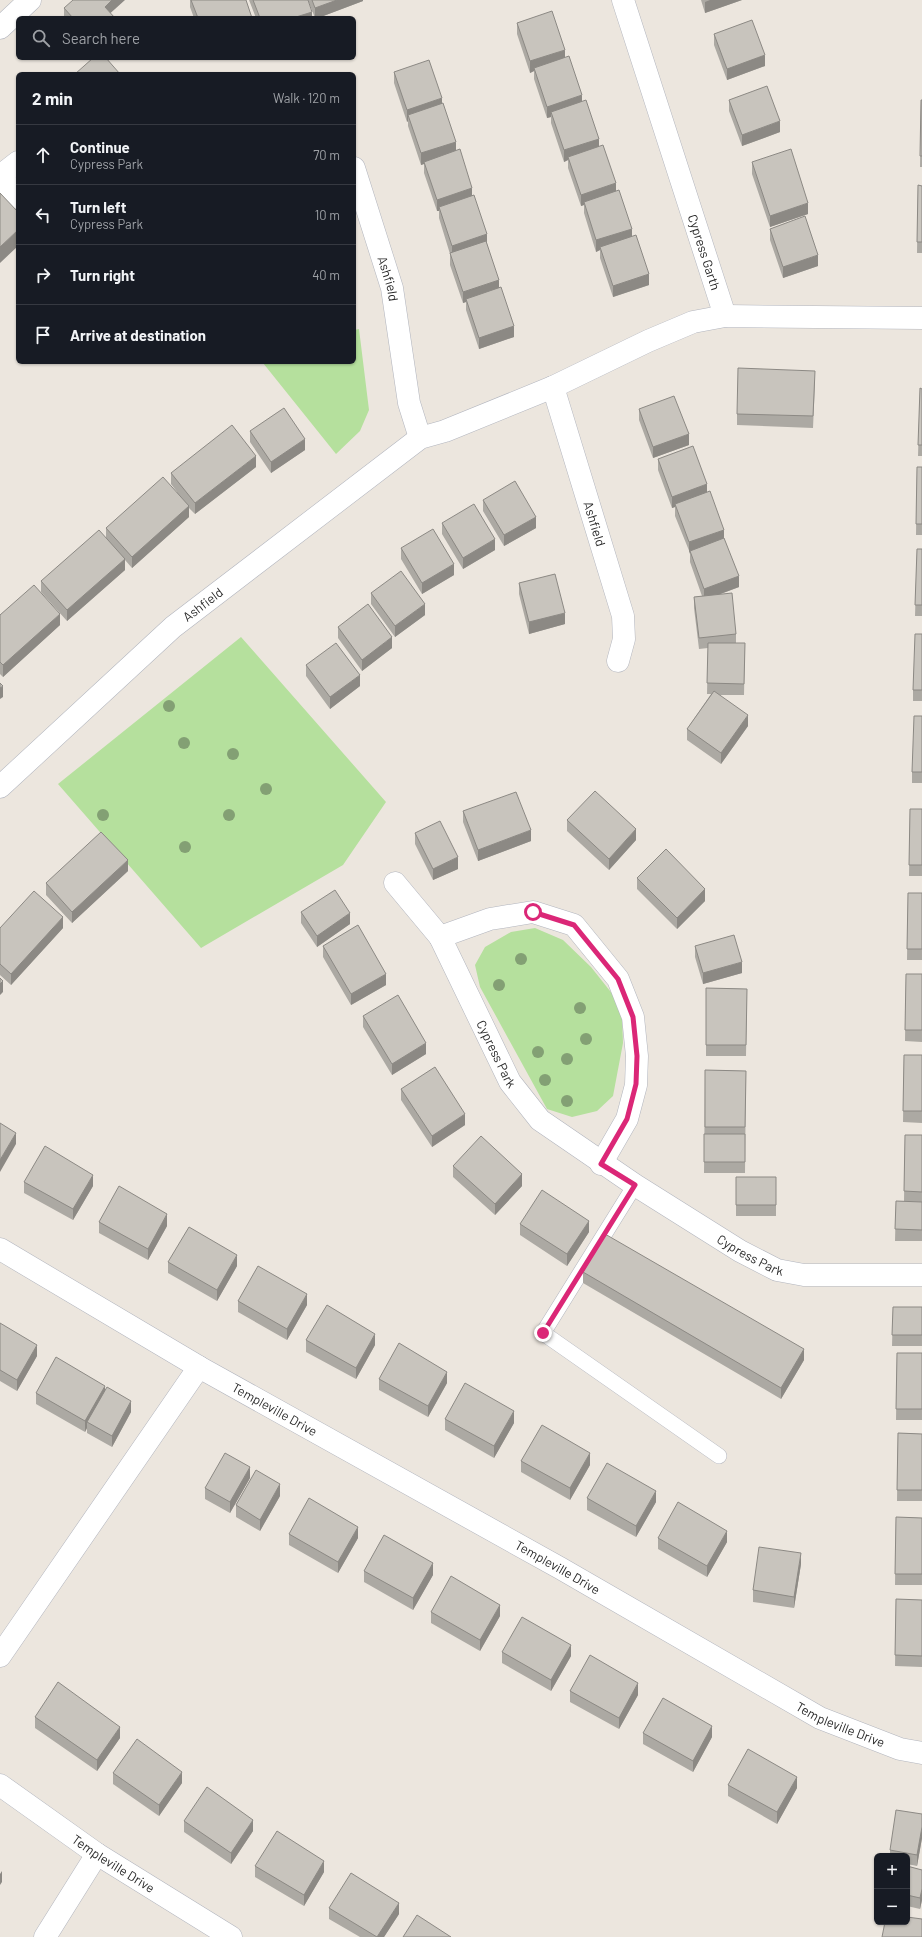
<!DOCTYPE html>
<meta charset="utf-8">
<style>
body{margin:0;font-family:Barlow,sans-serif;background:#20242c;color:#f1f3f6}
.controls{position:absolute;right:12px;bottom:12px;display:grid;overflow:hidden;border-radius:6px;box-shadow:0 1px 3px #0004}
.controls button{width:36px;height:36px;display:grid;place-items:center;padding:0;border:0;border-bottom:1px solid #363941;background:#171b24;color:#f1f3f6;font:20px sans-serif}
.stop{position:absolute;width:12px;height:12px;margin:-9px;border:3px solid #db2777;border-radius:50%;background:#fff}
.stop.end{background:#db2777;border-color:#fff;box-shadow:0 1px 4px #0008}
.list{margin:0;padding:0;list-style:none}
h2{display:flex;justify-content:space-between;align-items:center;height:52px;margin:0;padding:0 16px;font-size:17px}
h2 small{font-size:13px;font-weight:400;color:#9ea1a6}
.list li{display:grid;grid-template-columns:26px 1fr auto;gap:12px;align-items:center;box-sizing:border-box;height:60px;padding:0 16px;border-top:1px solid #363941}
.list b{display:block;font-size:15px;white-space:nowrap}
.list p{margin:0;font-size:13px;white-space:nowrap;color:#9ea1a6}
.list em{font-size:13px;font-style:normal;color:#9ea1a6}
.icon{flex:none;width:22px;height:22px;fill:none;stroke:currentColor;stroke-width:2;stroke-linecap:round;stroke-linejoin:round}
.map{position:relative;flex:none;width:922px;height:1937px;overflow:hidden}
.search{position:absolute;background:#171b24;box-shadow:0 1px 3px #0004;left:16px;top:16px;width:340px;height:44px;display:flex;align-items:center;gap:10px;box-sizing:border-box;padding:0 14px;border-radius:6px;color:#9ea1a6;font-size:15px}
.panel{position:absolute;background:#171b24;box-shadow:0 1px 3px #0004;left:16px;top:72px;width:340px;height:292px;border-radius:6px}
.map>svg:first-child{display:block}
.green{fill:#b5e09d}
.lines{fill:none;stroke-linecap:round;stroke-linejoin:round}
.service-casing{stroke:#b2b5be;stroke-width:16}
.minor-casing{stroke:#b2b5be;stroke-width:23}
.secondary-casing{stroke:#b2b5be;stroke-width:23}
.service{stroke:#fff;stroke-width:15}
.minor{stroke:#fff;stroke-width:22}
.secondary{stroke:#fff;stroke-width:22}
.tree{fill:#83a074}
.wall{fill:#aca9a3}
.shaded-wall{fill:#8c8984}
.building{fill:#c8c4bd;stroke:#8c8984}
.route{stroke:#db2777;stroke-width:5}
.labels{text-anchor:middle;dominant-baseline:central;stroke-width:3.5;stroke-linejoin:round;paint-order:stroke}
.street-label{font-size:13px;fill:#2b2b2b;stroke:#fff}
</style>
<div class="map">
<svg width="922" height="1937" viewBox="0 0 922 1937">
<rect width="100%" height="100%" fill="#ece6de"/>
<path class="green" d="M359,329L369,410L360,431L336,454L263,363L354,362V330Z
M241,637L386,802L343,865L201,948L58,784Z
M535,928L563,940L591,967L614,996L622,1016L623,1043L613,1096L597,1111L572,1117L547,1109L480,987L475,965L485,947L511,932Z"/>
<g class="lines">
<defs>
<path id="service" d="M635,1185L543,1333L719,1456"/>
<g id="minor">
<path id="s1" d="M623,0L725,316"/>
<path id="s2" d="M354,168L392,288L409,403L420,438"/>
<path d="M0,176L18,198"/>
<path d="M0,176L18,162"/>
<path id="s3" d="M553,387L623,616L624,639L618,661"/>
<path id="s4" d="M0,787L173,627L420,438L445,431L553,387L648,341L693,322L725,316L922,318"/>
<path id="s5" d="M395,883L440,937L510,1082L540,1120L635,1185L740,1251L777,1270L804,1275H922"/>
<path d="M440,937L490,919L533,912L574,925L618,979L633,1017L637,1056L636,1085L627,1119L601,1164"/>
<path id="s6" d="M0,1249L199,1367L560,1568L820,1718L900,1749L922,1753"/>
<path d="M0,1656L199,1367"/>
<path id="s7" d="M0,1785L97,1854L231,1937"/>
<path d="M45,1937L97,1854"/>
</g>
<path id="secondary" d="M0,28L30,0"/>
</defs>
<use href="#service" class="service-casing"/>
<use href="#minor" class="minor-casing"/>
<use href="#secondary" class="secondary-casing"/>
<use href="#service" class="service"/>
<use href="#minor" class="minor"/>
<use href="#secondary" class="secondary"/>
</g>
<g class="tree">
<circle cx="169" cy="706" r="6"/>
<circle cx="184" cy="743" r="6"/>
<circle cx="233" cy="754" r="6"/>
<circle cx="266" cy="789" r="6"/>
<circle cx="103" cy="815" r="6"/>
<circle cx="229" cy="815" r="6"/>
<circle cx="185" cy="847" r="6"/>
<circle cx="521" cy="959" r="6"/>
<circle cx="499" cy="985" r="6"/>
<circle cx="580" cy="1008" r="6"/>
<circle cx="586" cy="1039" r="6"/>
<circle cx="538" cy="1052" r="6"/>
<circle cx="567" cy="1059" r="6"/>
<circle cx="545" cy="1080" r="6"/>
<circle cx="567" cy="1101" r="6"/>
</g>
<path class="wall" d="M190,0H246L252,18H194L190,7Z
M249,0H308L312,18H256Z
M308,0H363V1L318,18H315Z
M701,0H742L705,13Z
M64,8L110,13L115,18H64Z
M517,23L565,58L616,191L649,285L613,297L600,258V250L596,252L584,213V205L581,206L568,168V160L564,162L551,123V117L547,118L534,79V71L530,73L517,34Z
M714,34L765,66L727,80L714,45Z
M394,72L442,103L456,150L472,196L487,244L499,288L514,337L479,349L466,310V302L463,303L450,265V254L439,218V211H437L424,173V164L421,165L408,126V121L407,122L394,83Z
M729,100L780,132L742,146L729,111Z
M921,100H922V167H920Z
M752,162L808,214L770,227L752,174Z
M918,185L922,186V253H917Z
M770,229L818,266L783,278L770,240Z
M815,382L813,428L737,425V414Z
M920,388L922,389V456H918Z
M639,409L689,445L653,458L639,420Z
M250,431L305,450L271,473L250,442Z
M658,459L707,492L724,538L739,587L718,595L736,634V643H745L744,695H719L748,726L721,764L687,740V729L711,694H707L708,648L699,649L694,608V597L702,596L690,562V553L675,516V507L672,508L658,470Z
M256,467L195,514L189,508V517L132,568L125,560V570L67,621L41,592V581L106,537V528L177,492L171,484V473Z
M917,467H922V535H916Z
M483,500L536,528L504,546L483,511Z
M442,523L495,550L463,569L442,534Z
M401,548L454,575L422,594L401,559Z
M917,549H922V616H915Z
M519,583L565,624L529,634L519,594Z
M371,593L425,615L395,637L371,604Z
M0,615L60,625L3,677L0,674Z
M338,627L392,648L362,671L338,638Z
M922,634V701H913V690Z
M306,665L360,686L330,709L306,676Z
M922,716V783H912V772Z
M910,809H922V876H909Z
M463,811L531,841L478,861L463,822Z
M567,820L636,840L609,870L567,831Z
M415,833L458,869L433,880L415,844Z
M128,871L72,923L46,895V883Z
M637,878L705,901L677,929L637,889Z
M908,893H922V960H907Z
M301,912L350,924L317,947L301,923Z
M0,928H63L11,985L0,975Z
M323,946L386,985L351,1005L323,957Z
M695,946L742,973L703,984L695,957Z
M906,974H922V1042L905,1041Z
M706,988L747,989L746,1056H706Z
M363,1016L426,1054L392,1075L363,1027Z
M904,1055H922V1123L903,1122Z
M705,1070L746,1071L745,1173H704Z
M401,1089L465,1125L432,1147L401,1100Z
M905,1135H922V1241H895L896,1201H904Z
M453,1166L522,1186L495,1215L453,1177Z
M736,1177H776V1216H736Z
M24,1182L93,1186L73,1220L24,1193Z
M99,1222L167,1226L148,1260L99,1233Z
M520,1224L589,1232L567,1266L520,1235Z
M168,1262L237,1266L217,1301L168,1273Z
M583,1272L804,1360L781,1399L583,1283Z
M238,1301L307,1305L287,1340L238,1312Z
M893,1307H922V1346H892Z
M0,1323L37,1356L17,1391L0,1381Z
M306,1340L375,1345L356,1379L306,1352Z
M897,1353H922V1420H896Z
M379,1379L447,1383L428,1417L379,1390Z
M105,1391L131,1412L112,1447L87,1433V1428L85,1432L36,1404V1393Z
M445,1419L514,1423L494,1458L445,1430Z
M898,1433L922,1434V1501H897Z
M521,1461L590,1465L570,1500L521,1472Z
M250,1478L230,1513L205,1499V1488Z
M280,1496L260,1531L236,1517V1505Z
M587,1498L656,1502L636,1537L587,1510Z
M896,1517L922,1518V1585H895Z
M289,1534L358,1538L338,1573L289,1545Z
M658,1538L727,1542L707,1577L658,1549Z
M801,1564L794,1608L753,1602V1590Z
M364,1571L433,1575L413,1610L364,1582Z
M896,1599L922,1600V1667L895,1666Z
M431,1612L500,1616L480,1651L431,1623Z
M502,1652L571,1656L551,1691L502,1663Z
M570,1691L638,1695L619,1729L570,1702Z
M35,1717L120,1738L97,1771L35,1728Z
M643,1733L712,1737L693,1772L643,1744Z
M113,1773L182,1783L159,1816L113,1784Z
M728,1785L797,1788L777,1824L728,1796Z
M922,1814V1838L917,1866L907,1864V1856H890V1850Z
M184,1821L253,1831L231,1864L184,1832Z
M255,1866L324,1872L304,1906L255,1877Z
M907,1866L922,1870V1900L920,1909L907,1906Z
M329,1908L399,1914L384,1937H360L329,1919Z"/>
<path class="shaded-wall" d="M112,0H125L105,18V7Z
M337,0H363V1L318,18H315V8Z
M710,0H742L705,13V2Z
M312,12V18H293Z
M565,50V61L534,68V71L530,73V61Z
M765,55V66L727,80V69Z
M209,58H214L209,60Z
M582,95V106L551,112V117L547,118V107Z
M442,98V109L408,115V121L407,122V110Z
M780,121V132L742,146V135Z
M599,139V150L568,157V160L564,162V150Z
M456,142V153L424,162V164L421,165V153Z
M616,183V195L584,202V205L581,206V195Z
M472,188V199L439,207V211H437V200Z
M808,203V214L770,227V216Z
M632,229V240L600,247V250L596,252V240Z
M18,230V246L0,263V247Z
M487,234V245L452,257V246Z
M818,255V266L783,278V267Z
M649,274V285L613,297V286Z
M499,280V291L466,299V302L463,303V292Z
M514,326V337L479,349V338Z
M689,434V445L653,458V447Z
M305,439V450L271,473V462Z
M256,456V467L195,514V503Z
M707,484V495L675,504V507L672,508V497Z
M189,506V517L132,568V557Z
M536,517V528L504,546V535Z
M724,530V541L690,551L689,554V542Z
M495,539V550L463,569V558Z
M125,559V570L67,621V610Z
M454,564V575L422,594V583Z
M739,576V587L704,600V589Z
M425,604V615L395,637V626Z
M565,613V624L529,634V622Z
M60,614V625L3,677V665Z
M392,637V648L362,671V660Z
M360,675V686L330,709V697Z
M3,686V697L0,699V688Z
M748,715V726L721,764V753Z
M636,829V840L609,870V859Z
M531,830V841L478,861V850Z
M458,857V869L433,880V869Z
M128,860V871L72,923V912Z
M705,889V901L677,929V918Z
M350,913V924L317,947V936Z
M63,917V928L11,985V974Z
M742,962V973L703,984V973Z
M386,974V985L351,1005V994Z
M3,981V992L0,995V984Z
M426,1043V1054L392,1075V1064Z
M465,1114V1125L432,1147V1136Z
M16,1133V1144L0,1172V1160Z
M522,1174V1186L495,1215V1204Z
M93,1175V1186L73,1220V1209Z
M167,1214V1226L148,1260V1249Z
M589,1221V1232L567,1266V1254Z
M237,1255V1266L217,1301V1290Z
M307,1294V1305L287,1340V1329Z
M375,1334V1345L356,1379V1368Z
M37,1345V1356L17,1391V1380Z
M804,1349V1360L781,1399V1388Z
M447,1372V1383L428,1417V1406Z
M105,1386V1397L87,1422V1428L85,1432V1421Z
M131,1401V1412L112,1447V1436Z
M514,1411V1423L494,1458V1446Z
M590,1453V1465L570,1500V1488Z
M250,1467V1478L230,1513V1502Z
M280,1484V1496L260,1531V1520Z
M656,1491V1502L636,1537V1526Z
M358,1527V1538L338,1573V1562Z
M727,1531V1542L707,1577V1566Z
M801,1553V1564L794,1608V1597Z
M433,1563V1575L413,1610V1598Z
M500,1605V1616L480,1651V1640Z
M571,1645V1656L551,1691V1680Z
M638,1683V1695L619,1729V1718Z
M712,1726V1737L693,1772V1761Z
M120,1727V1738L97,1771V1760Z
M182,1772V1783L159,1816V1805Z
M797,1777V1788L777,1824V1812Z
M253,1820V1831L231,1864V1853Z
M922,1827V1838L917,1866V1855Z
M324,1861V1872L304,1906V1895Z
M2,1871V1882L0,1885V1874Z
M922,1889V1900L920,1909V1898Z
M399,1903V1914L384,1937H377Z"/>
<path class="building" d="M73,0H112L105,7L115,18H73L64,8Z
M191,0H246L252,18H198Z
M253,0H308L312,12L293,18H260Z
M312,0H337L315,8Z
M552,11L565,50L530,61L517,23Z
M752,20L765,55L727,69L714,34Z
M569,56L582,95L547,107L534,68Z
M93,58H106L120,74H75Z
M429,60L442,98L407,110L394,72Z
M767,86L780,121L742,135L729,100Z
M586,100L599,139L564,150L551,112Z
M921,100H922V156H920Z
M443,103L456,142L421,153L408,115Z
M603,145L616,183L581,195L568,157Z
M460,149L472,188L437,200L424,162Z
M791,149L808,203L770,216L752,162Z
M918,185L922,186V242H917Z
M619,190L632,229L596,240L584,202Z
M0,193L18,212V230L0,247Z
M474,195L487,234L452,246L439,207Z
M805,216L818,255L783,267L770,229Z
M636,235L649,274L613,286L600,247Z
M486,241L499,280L463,292L450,253Z
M501,287L514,326L479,338L466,299Z
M738,368L815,371L813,416L737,414Z
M920,388L922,389V445H918Z
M674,396L689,434L653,447L639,409Z
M284,408L305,439L271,462L250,431Z
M232,425L256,456L195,503L171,473Z
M693,446L707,484L672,497L658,459Z
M917,467H922V524H916Z
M163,477L189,506L132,557L106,528Z
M515,481L536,517L504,535L483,500Z
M710,491L724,530L689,542L675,504Z
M474,504L495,539L463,558L442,523Z
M433,529L454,564L422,583L401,548Z
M99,530L125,559L67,610L41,581Z
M724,538L739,576L704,589L690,551Z
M917,549H922V605H915Z
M401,571L425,604L395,626L371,593Z
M555,574L565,613L529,622L519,583Z
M34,585L60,614L3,665L0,662V615Z
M732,593L736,634L699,638L694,597Z
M368,604L392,637L362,660L338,627Z
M915,634H922V690H913Z
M336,643L360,675L330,697L306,665Z
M708,643H745L744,684L707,683Z
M0,683L3,686L0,688Z
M714,691L748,715L721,753L687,729Z
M914,716H922V772H912Z
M595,791L636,829L609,859L567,820Z
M516,792L531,830L478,850L463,811Z
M910,809H922V865H909Z
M440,821L458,857L433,869L415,833Z
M101,832L128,860L72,912L46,883Z
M666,849L705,889L677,918L637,878Z
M335,890L350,913L317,936L301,912Z
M34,891L63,917L11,974L0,964V928Z
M908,893H922V949H907Z
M358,925L386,974L351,994L323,946Z
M734,935L742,962L703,973L695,946Z
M906,974H922V1030H905Z
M0,978L3,981L0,984Z
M706,988L747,989L746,1045H706Z
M398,995L426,1043L392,1064L363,1016Z
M904,1055H922V1111H903Z
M435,1067L465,1114L432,1136L401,1089Z
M705,1070L746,1071L745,1127H705Z
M0,1123L16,1133L0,1160Z
M704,1134H745V1162H704Z
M905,1135H922V1192L904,1191Z
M481,1136L522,1174L495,1204L453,1166Z
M45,1146L93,1175L73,1209L24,1182Z
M736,1177H776V1205H736Z
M119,1186L167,1214L148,1249L99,1222Z
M542,1190L589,1221L567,1254L520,1224Z
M896,1201L922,1202V1230L895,1229Z
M189,1227L237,1255L217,1290L168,1262Z
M605,1234L804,1349L781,1388L583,1272Z
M258,1266L307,1294L287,1329L238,1301Z
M327,1305L375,1334L356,1368L306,1340Z
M893,1307H922V1335H892Z
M0,1323L37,1345L17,1380L0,1370Z
M399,1343L447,1372L428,1406L379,1379Z
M897,1353H922V1409H896Z
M56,1357L105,1386L85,1421L36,1393Z
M465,1383L514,1411L494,1446L445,1419Z
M107,1387L131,1401L112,1436L87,1422Z
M542,1425L590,1453L570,1488L521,1461Z
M898,1433L922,1434V1490H897Z
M225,1453L250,1467L230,1502L205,1488Z
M607,1463L656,1491L636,1526L587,1498Z
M256,1470L280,1484L260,1520L236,1505Z
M309,1498L358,1527L338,1562L289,1534Z
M678,1502L727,1531L707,1566L658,1538Z
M896,1517L922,1518V1574H895Z
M384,1535L433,1563L413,1598L364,1571Z
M759,1547L801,1553L794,1597L753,1590Z
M451,1576L500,1605L480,1640L431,1612Z
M896,1599L922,1600V1656L895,1655Z
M522,1617L571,1645L551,1680L502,1652Z
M590,1655L638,1683L619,1718L570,1691Z
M58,1682L120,1727L97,1760L35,1717Z
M663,1698L712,1726L693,1761L643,1733Z
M137,1739L182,1772L159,1805L113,1773Z
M748,1749L797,1777L777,1812L728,1785Z
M207,1787L253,1820L231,1853L184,1821Z
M896,1810L922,1814V1827L917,1855L890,1850Z
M277,1831L324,1861L304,1895L255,1866Z
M907,1866L922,1870V1889L920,1898L907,1895Z
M351,1873L399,1903L377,1937L329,1908Z
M417,1915L451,1937H403Z
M907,1917L922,1919V1937H882L885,1922H907Z"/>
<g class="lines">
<path class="route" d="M533,912L574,925L618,979L633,1017L637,1056L636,1084L627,1119L601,1164L635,1185L543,1333"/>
</g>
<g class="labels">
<g class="street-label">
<text stroke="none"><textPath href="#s1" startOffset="265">Cypress Garth</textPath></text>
<text stroke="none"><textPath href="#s2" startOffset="116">Ashfield</textPath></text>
<text stroke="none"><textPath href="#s3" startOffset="143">Ashfield</textPath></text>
<text stroke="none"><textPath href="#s4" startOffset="273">Ashfield</textPath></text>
<text stroke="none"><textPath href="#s5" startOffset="200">Cypress Park</textPath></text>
<text stroke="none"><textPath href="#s5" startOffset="530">Cypress Park</textPath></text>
<text stroke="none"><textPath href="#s6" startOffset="318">Templeville Drive</textPath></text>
<text stroke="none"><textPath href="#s6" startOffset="642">Templeville Drive</textPath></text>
<text stroke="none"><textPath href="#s6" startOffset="966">Templeville Drive</textPath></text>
<text stroke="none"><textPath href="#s7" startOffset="138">Templeville Drive</textPath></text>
</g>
</g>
</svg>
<div class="controls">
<button>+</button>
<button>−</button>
</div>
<div class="stop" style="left:533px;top:912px"></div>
<div class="stop end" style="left:543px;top:1333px"></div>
<div class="search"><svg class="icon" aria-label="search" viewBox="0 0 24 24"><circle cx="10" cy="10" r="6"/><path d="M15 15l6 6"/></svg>Search here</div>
<section class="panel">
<h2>2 min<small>Walk · 120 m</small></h2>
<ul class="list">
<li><svg class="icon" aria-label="ahead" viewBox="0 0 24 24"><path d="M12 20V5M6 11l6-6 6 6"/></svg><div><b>Continue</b><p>Cypress Park</p></div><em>70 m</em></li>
<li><svg class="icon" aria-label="left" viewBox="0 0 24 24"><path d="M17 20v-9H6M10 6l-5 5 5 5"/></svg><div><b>Turn left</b><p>Cypress Park</p></div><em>10 m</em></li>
<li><svg class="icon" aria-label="right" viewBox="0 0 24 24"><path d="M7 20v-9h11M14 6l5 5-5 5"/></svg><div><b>Turn right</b></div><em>40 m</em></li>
<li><svg class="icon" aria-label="arrive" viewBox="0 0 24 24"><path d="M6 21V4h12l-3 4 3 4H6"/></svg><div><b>Arrive at destination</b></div></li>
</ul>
</section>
</div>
